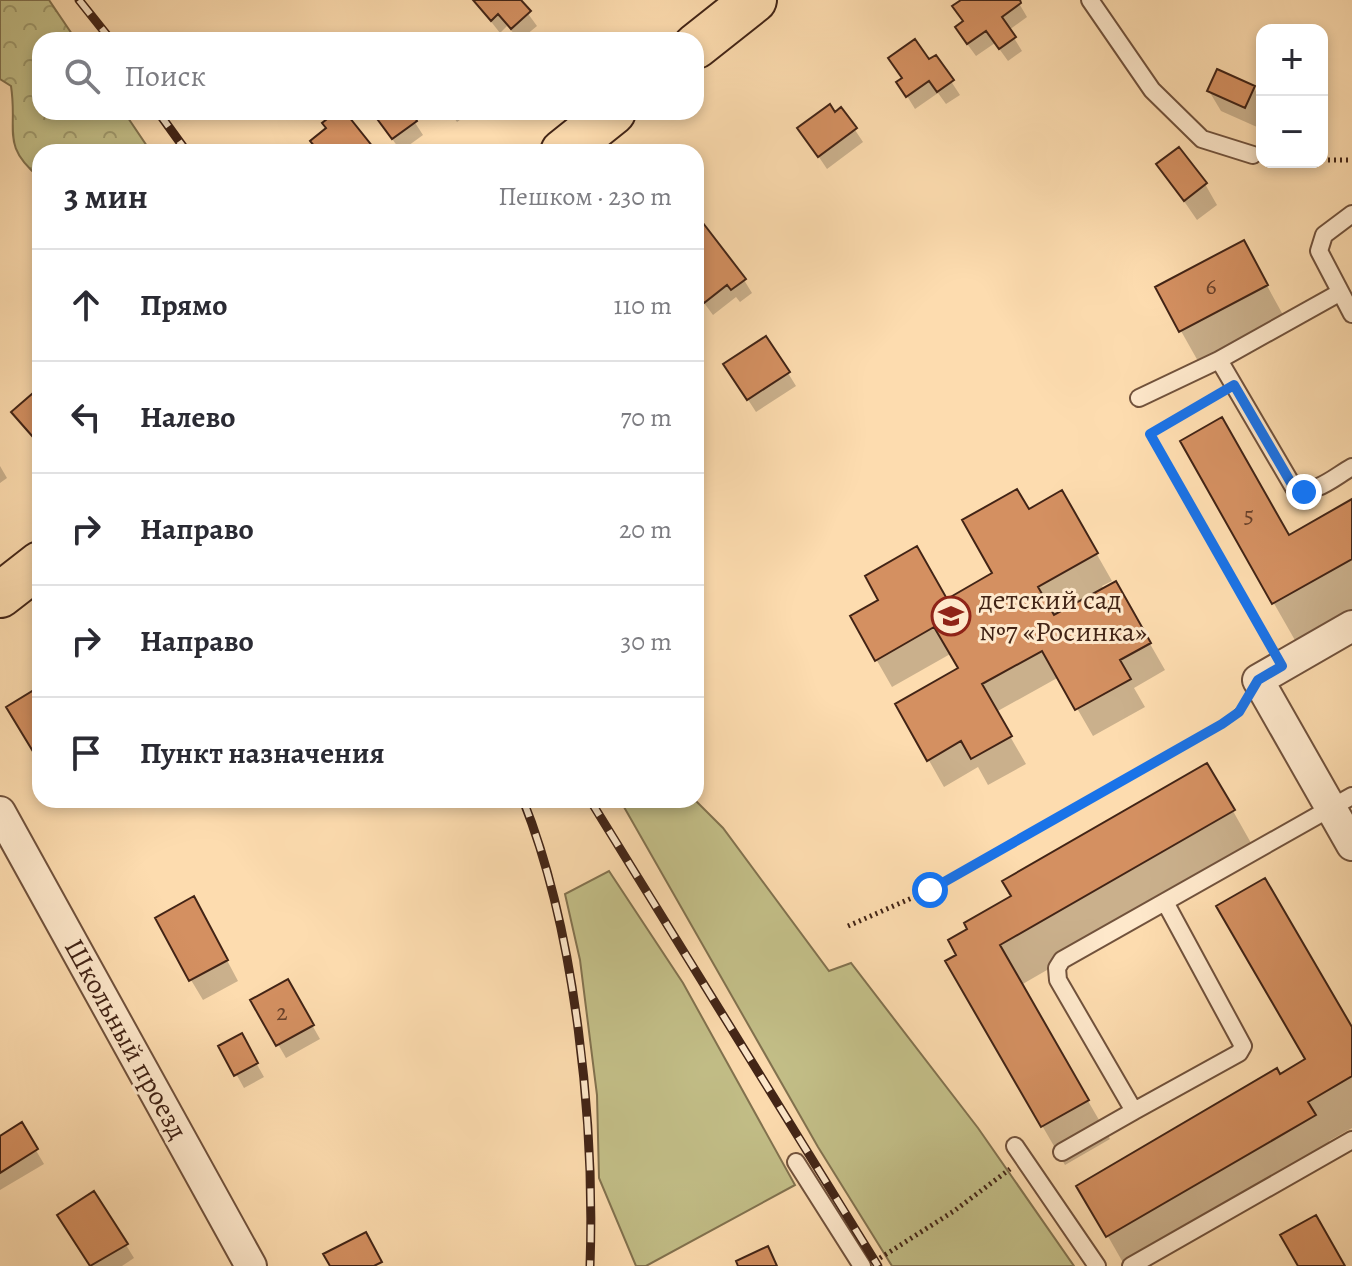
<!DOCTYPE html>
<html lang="ru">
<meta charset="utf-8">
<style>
body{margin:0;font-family:Alegreya,serif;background:#f7f7f7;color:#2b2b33}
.controls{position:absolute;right:24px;top:24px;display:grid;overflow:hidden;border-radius:16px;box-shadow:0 4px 12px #0003}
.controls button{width:72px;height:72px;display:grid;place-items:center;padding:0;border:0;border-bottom:2px solid #e1e1e2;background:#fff;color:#2b2b33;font:40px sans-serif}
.stop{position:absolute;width:24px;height:24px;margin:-18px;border:6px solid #1a73e8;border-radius:50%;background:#fff}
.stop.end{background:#1a73e8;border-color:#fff;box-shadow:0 2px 8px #0008}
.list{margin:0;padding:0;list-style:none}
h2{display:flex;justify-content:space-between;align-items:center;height:104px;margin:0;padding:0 32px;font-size:34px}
h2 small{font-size:26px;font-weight:400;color:#7c7c81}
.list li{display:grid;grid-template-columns:52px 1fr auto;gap:24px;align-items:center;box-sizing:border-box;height:112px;padding:0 32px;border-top:2px solid #e1e1e2}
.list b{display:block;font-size:30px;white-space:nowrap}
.list em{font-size:26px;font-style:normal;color:#7c7c81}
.icon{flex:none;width:44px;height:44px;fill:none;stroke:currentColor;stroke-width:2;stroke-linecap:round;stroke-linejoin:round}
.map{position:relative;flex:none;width:1352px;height:1266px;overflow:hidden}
.search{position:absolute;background:#fff;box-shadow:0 4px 12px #0003;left:32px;top:32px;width:672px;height:88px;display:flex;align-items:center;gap:20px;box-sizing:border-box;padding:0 28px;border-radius:24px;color:#7c7c81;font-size:30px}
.panel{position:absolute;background:#fff;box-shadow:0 4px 12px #0003;left:32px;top:144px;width:672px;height:664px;border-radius:24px}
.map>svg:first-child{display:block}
.green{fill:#c3bf88;stroke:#82724f;stroke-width:2}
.forest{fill:url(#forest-crowns);stroke:#82724f;stroke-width:2}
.shadow{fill:#0003}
.building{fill:#d49061;stroke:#422416;stroke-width:2}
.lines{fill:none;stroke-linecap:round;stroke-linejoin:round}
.service-casing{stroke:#71523c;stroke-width:20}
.minor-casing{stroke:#71523c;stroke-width:34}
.primary-casing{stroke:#422416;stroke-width:48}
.path{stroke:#422416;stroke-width:5;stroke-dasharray:2 4;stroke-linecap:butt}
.service{stroke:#fee8cb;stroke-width:16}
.minor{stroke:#fee8cb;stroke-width:30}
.primary{stroke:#fddcaf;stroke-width:44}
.rail-casing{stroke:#422416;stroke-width:9}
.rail{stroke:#fee8cb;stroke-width:6;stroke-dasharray:18;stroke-linecap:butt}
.route{stroke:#1a73e8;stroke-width:10}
.labels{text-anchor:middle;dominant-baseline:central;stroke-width:6;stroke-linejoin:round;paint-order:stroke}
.number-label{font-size:24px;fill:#663f29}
.poi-label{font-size:28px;fill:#422416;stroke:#fee8cb;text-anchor:start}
.street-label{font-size:28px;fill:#422416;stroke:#fee8cb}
</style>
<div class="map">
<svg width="1352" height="1266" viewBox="0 0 1352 1266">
<defs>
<pattern id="forest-crowns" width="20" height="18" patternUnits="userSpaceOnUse" patternTransform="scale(2)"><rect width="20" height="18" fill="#c3bf88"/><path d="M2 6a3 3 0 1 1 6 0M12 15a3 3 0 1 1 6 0" fill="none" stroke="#a09b6e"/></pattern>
</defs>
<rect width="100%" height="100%" fill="#fddcaf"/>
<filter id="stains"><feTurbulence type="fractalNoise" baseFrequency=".0025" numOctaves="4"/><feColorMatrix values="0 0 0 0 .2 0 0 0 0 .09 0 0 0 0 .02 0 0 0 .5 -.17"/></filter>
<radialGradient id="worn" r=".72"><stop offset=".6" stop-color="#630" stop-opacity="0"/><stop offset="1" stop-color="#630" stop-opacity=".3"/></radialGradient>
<path class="green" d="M620,800H695L723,828L829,971L851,963L978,1128L1074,1266H892L818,1147Z
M609,871L683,983L795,1185L646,1266H636L599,1178L597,1095L580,960L565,894Z"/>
<path class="forest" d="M0,0H49L76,40H40V112H124L151,152H40V178C0,145 18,131 11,86L0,79Z"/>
<path class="shadow" d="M474,0H518L537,26L520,40L507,26L500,33Z
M964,0H1017L1027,17L1009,30L1022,51L1008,61L995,43L976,56L965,41Z
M935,57L960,95L946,104L938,93L915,109L907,96Z
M1254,88L1262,102L1257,127L1221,111L1209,91Z
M841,109L863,142L827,169L800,129Z
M372,112H408L423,135L401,151Z
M450,112H471L457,122Z
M1159,165L1205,184L1217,205L1197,220Z
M696,231L744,280L752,293L740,302L736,297L713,315L696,292Z
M1265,282L1288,324L1203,370L1181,331Z
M788,373L796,386L756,412L734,378Z
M1182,442L1288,538L1352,502V610L1296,642Z
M0,466L7,478L0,483Z
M1062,493L1112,581L1102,586L1104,589L1115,583L1165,670L1134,688L1145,707L1093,736L1059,677L996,712L1026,764L988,785L978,767L944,787L897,704L961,668L952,653L892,687L852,617L947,601L994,574L1028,512Z
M1207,765L1255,850L1021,985L1110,1139L1065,1165L947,962L959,955L1014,897Z
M205,919L238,981L203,1000L191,980Z
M287,981L320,1039L286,1058L253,1001Z
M1352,1031V1128L1329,1141L1337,1155L1125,1266L1079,1186L1280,1076Z
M241,1036L264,1077L244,1088L221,1047Z
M21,1125L44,1164L0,1190V1138Z
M67,1229L126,1245L134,1258L122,1266H91Z"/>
<path class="building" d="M473,0H521L531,11L511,29L498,14L491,21Z
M961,0H1020L1021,3L1002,17L1016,37L999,49L986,31L967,44L955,27L963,21L952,6Z
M915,39L929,59L936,55L954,80L937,92L929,81L906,97L896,82L902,78L888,58Z
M1217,69L1255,86L1245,108L1207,91Z
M830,104L835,112L841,107L857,128L818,157L797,128Z
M336,112H345L377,152H319L310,141L326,128L322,123Z
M372,112H411L417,121L392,139Z
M1179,147L1207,183L1184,201L1156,164Z
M703,223L746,279L731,290L727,285L704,303L696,292V229Z
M1244,240L1268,285L1179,332L1155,287Z
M766,336L790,372L747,400L723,364Z
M40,387V445L11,412Z
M1222,417L1289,535L1352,499V559L1272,604L1180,441Z
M1017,489L1029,509L1062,490L1098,553L1038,587L1054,615L1116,581L1151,643L1120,660L1131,679L1075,710L1042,651L982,684L1012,736L971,759L961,741L927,761L895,704L958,668L934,627L875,661L850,616L878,600L865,576L917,546L947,599L992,573L962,520Z
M34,690L40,701V763L6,707Z
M1207,763L1235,810L1000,945L1089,1100L1041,1127L945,961L956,955L948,940L967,929L964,923L1011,896L1002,881Z
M1265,878L1352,1027V1076L1308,1102L1316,1115L1106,1237L1076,1186L1277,1068L1280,1074L1305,1059L1216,906Z
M194,896L228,960L189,981L155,918Z
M288,979L314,1025L276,1046L250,1000Z
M242,1033L258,1063L234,1076L218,1046Z
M22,1122L38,1149L0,1173V1136Z
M94,1191L128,1244L90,1266L57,1215Z
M1316,1215L1345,1266H1298L1280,1235Z
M366,1232L382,1262L374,1266H330L323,1254Z
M768,1246L777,1266H738L736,1261Z"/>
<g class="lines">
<defs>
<path id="service" d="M1090,0L1152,90L1202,139L1253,155
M1352,214L1324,235L1319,251L1352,314
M1339,293L1219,360L1294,488C1315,496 1334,477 1352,467
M1139,398L1219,360
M1165,902L1243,1046L1239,1053L1134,1111L1058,980L1057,968L1062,960L1352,796
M1015,1146L1097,1266
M1062,1152L1134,1111
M796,1162L862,1266
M1131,1266L1352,1140"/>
<path id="minor" d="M1352,626L1258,680L1352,845
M0,812L251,1266"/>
<path id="primary" d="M696,46L754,0
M563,152L613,112
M0,595L40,564"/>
</defs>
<use href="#service" class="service-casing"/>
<use href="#minor" class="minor-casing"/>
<use href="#primary" class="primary-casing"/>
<path class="path" d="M1322,160H1352
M1216,395L1150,434L1269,644
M848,926L930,890L1222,724L1243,705
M880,1258L954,1211L1010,1169"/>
<use href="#service" class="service"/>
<use href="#minor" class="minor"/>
<use href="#primary" class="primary"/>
<defs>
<path id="rail" d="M79,0L111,40
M158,112L187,152
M523,800C576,932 595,1125 590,1266
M590,800L878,1266"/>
</defs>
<use href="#rail" class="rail-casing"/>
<use href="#rail" class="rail"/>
</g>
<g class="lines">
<path class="route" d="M930,890L1222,724L1239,712L1258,680L1282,666L1150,434L1234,385L1294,488L1304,492"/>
</g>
<defs>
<symbol id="school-ring" viewBox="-11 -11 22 22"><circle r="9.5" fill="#fee8cb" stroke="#8f2418" stroke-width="1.5"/><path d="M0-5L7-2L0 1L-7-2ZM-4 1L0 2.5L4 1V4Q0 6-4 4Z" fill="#8f2418"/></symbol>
</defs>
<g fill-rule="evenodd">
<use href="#school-ring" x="929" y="594" width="44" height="44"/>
</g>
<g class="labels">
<g class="number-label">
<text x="1211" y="286">6</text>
<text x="1249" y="515">5</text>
<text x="282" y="1012">2</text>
</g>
<g class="poi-label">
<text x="979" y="600">детский сад<tspan x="979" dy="32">№7 «Росинка»</tspan></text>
</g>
<g class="street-label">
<text transform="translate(126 1039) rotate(61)">Школьный проезд</text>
</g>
</g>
<rect width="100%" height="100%" filter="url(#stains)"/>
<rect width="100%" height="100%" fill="url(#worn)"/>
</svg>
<div class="controls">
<button>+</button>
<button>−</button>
</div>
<div class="stop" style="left:930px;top:890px"></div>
<div class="stop end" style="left:1304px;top:492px"></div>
<div class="search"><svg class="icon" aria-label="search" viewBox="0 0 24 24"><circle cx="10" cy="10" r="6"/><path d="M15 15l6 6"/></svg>Поиск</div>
<section class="panel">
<h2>3 мин<small>Пешком · 230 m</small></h2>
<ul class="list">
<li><svg class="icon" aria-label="ahead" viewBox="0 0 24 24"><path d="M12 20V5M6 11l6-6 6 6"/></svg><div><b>Прямо</b></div><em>110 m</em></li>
<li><svg class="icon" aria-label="left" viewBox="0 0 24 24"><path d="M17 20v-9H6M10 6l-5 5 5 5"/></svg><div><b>Налево</b></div><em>70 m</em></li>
<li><svg class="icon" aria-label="right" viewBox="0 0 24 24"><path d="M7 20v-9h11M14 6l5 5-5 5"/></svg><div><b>Направо</b></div><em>20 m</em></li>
<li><svg class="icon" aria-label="right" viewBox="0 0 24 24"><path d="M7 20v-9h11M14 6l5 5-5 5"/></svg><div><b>Направо</b></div><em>30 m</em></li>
<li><svg class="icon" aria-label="arrive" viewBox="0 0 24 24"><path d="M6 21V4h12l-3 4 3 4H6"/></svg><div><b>Пункт назначения</b></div></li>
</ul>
</section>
</div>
